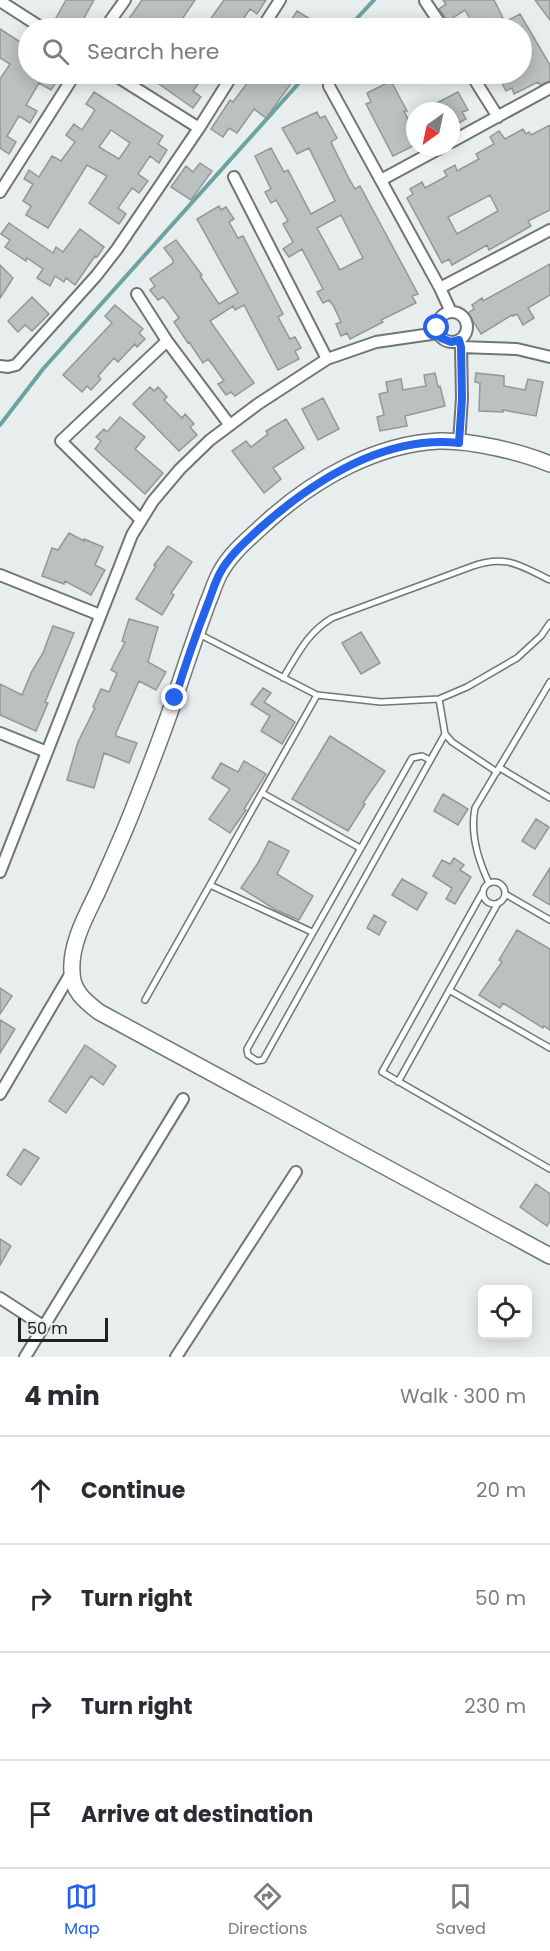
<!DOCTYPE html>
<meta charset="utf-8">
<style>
body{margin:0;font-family:Poppins,sans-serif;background:#f2f2f3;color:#2b2b33}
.controls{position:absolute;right:18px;bottom:18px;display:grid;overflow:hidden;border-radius:9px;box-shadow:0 3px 15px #0003}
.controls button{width:54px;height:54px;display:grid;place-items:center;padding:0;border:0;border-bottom:2px solid #e1e1e2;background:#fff;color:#2b2b33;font:30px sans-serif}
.compass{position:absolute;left:406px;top:102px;width:54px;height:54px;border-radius:50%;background:#fff;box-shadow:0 3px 15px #0003;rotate:213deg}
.scale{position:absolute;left:18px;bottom:15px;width:90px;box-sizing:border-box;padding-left:6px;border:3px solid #202222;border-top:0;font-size:16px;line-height:21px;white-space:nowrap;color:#202222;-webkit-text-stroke:4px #e8eeed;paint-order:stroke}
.stop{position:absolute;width:18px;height:18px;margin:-14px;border:4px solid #2563eb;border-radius:50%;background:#fff}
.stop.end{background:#2563eb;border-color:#fff;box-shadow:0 2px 6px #0008}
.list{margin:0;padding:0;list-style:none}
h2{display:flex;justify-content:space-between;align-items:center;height:78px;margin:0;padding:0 24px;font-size:26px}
h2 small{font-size:20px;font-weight:400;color:#7c7c81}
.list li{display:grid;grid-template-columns:39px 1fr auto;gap:18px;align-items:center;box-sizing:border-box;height:108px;padding:0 24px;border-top:2px solid #e1e1e2}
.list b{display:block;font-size:22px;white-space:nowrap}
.list em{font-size:20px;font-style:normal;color:#7c7c81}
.icon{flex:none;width:33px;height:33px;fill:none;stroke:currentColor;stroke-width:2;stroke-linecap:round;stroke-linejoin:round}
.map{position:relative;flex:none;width:550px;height:1357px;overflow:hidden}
.search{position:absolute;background:#fff;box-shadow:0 3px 15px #0003;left:18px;right:18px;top:18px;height:66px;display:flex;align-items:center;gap:15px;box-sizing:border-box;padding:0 21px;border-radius:33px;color:#7c7c81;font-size:22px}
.sheet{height:510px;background:#fff}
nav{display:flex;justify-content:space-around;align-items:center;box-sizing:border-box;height:84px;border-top:2px solid #e1e1e2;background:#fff;font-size:16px;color:#7c7c81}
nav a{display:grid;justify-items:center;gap:3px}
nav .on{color:#2563eb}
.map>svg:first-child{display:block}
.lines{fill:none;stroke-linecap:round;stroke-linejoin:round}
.stream{stroke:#69a4a2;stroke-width:4}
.building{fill:#bbc0c0;stroke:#929797;stroke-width:1.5;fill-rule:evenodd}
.lane-casing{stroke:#707575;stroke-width:8}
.street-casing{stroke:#707575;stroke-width:14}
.secondary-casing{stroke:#707575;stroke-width:18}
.lane{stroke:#fff;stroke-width:5}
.street{stroke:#fff;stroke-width:10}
.secondary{stroke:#fff;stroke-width:15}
.route{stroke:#2563eb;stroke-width:8}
</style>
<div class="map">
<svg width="550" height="1357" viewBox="0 0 550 1357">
<rect width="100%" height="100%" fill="#e8eeed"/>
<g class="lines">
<path class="stream" d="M348,28L374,0
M0,425L43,369L307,74"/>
</g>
<path class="building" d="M66,0H94L83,20L97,28H74L56,18Z
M142,0H195L176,28H135L126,23Z
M224,0H266L257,14L250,9L237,28H204Z
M443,0H494L505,22L520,14L550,65V81L540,85L538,82L514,94L512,88L506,91L497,74H522V59L532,54L522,36V28H475L465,10L448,21L439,9L446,4Z
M535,0H550V20Z
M297,11L325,28H295L288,25Z
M0,29L28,47V74H51L59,78L51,90L39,83L26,105L37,111L30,123L19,116L7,136L16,142L9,154L0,148V79L10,64L0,58Z
M145,74H205L193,91L201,97L193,108Z
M254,74H298L266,118L254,109L237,133L229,128L223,137L211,129L230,100L233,102Z
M391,81L407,111H404L415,133V145L393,156L366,104L371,102L367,93Z
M94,92L163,136L158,144L167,150L159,163L150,156L138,174L148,181L139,193L132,188L118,208L126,214L119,224L89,203L107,176L87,165L48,228L26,215L31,206L23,201L33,184L24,179L29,170L39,177L52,156L61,161L75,142L66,135L74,124L82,130L95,110L86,104ZM111,130L130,143L119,159L99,147Z
M458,92L468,110L462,112L466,119L451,127V111H421Z
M317,112L320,118L325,116L337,138L331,142L349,179L355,189L360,186L418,294L412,296L416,303L381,320L383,322L350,339L347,333L341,336L336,324L341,322L333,305L329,300L323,303L317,292L323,289L302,249L289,257L283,249L293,242L283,224L288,221L276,200L271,203L265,192L271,189L255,156L271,148L284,172L288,170L311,214L335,201L309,148L297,154L282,128ZM341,215L363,258L340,270L317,228Z
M550,125V210L528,221L531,226L489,250L487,245L452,265L449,259L442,263L407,198L413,194L410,189L422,182L425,188L447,176L444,171L455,165L457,171L479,159L476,154L494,144L490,137L499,131L505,139L523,129L526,134L529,132L531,135ZM490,195L498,211L457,234L448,217Z
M200,163L212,171L191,200L171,187L186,166L193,172Z
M219,206L221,210L226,207L234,219L229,222L238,238L243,236L283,314L278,317L290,339L295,337L301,348L295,351L299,359L278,370L244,305L235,310L233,306L210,321L254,383L235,396L231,392L226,395L218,384L224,381L212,364L208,359L203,363L189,342L188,343L174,322L179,318L167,301L163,297L158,300L150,290L155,286L150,279L173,263V260L164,248L176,240L202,275L200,276L219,304L238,293L197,219Z
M9,223L53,253L56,247L63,252L80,229L104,247L97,257L95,256L75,285L66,278L64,282L55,276L50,286L37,278L43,269L27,258L26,261L5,247L10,240L1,234Z
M550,264V295L528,308L534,318L523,325L517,314L513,316L512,315L481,334L468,313L474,309L472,305L482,298L483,301Z
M0,265L13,278L0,298Z
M32,297L49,314L32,331L25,325L18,332L8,321Z
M115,305L143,329L139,333L145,339L137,347L135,344L118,362L114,358L98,376L101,379L91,390L87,386L82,392L63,375L112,323L105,316Z
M435,373L438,387L440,386L445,406L405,416L407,426L380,431L377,417L384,415L379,394L388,392L386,382L401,379L403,390L426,386L424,375Z
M476,373L504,376V386L525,390L528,379L543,382L536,416L503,410V412L479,411L480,383L475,382Z
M150,387L154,391L158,387L167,397L164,400L182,418L185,414L194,424L190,427L197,435L179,451L133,404Z
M323,398L339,429L318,440L302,409Z
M120,417L145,437L135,449L163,473L145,494L95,449L101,441L96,437L104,429L107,432Z
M286,419L304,448L273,468L281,479L264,493L232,451L246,441L251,447L268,434L266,431Z
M69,533L84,541V539L103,547L95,565L105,570L91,595L65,581L64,584L42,576L52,548L58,550Z
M168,546L192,562L171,593L174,595L162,615L136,599L156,566L154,565Z
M129,619L158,627L148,662L166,672L156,690L139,681L116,733V736L137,743L129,763L104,753L94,788L67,780L78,742L95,708L93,707L101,689L109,692L117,673L111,670L125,642L122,641Z
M53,626L74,633L45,702L48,703L36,731L0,715V684L22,695L32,671L43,653Z
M361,632L380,663L361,674L342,643Z
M263,688L271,693L264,702L295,722L282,744L261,731L270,716L251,704Z
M330,736L385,771L363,803L365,804L348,831L292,799Z
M244,761L266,774L244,809L246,810L230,833L209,819L230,789L212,778L221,763L238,772Z
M443,794L468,809L458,825L434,811Z
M536,819L549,827L535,849L522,841Z
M269,841L289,851L277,874L313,896L299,920L276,910L241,888L258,863Z
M454,858L464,865L460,870L471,877L455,904L446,899L452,888L433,876L442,860L450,864Z
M550,868V905L533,895Z
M402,879L427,893L417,910L392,895Z
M374,915L386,922L379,935L367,928Z
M517,930L550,949V1030L544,1026L543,1028L503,1003L500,1008L479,995L502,962L499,960Z
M0,988L12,996L0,1014Z
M0,1020L15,1029L0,1053Z
M85,1045L116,1066L103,1085L91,1076L66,1113L49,1101Z
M24,1149L39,1158L21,1185L7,1175Z
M536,1184L550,1194V1221L547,1226L520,1207Z
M0,1239L11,1246L0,1265Z"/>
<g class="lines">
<defs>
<path id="lane" d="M197,633L317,695L381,702L439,699L467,687L517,658L541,636L550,623
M283,678C298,654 307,633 332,618L473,566C506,554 521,566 550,580
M439,699L445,734L452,742L497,772
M430,760L422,756L412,758L247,1049L248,1055L257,1061L263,1060L445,734
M500,768L550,798
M262,793L360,848
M483 893a11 11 0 1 1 22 0a11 11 0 1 1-22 0Z
M489,883C478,860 470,833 475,808L550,682
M210,885L312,932
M482,893L382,1072L550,1169
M505,894L550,920
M449,990L550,1048
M145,1000L317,695
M398,1082L498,903"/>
<path id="street" d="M0,1L42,28
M425,1L443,28
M105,28L125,0
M262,28L280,0
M113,74L199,128L233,74
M471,74L498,117
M329,86L440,288L451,312
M451,142L550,88
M234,177L327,359
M381,180L442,147
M0,192L75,74
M440,288L550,230
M137,294L167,341L229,424
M437 327a15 15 0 1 1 30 0a15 15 0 1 1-30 0Z
M459,340L461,347L517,349L550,357
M0,366L8,367L16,365L96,276L117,249L199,128
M459,443L462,398L461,347
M141,520L61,441L167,341
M0,575L100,615
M0,733L47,752
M0,872L132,535L153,501L180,469L210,440L258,404L327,359L376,342L438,333
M0,1094L71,973
M0,1298L43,1326
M25,1357L183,1099
M176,1357L296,1172"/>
<path id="secondary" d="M550,464C521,452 471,440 439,441C376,444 315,479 269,520C252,536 231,552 220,573C215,582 212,593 208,602C196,634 186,665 175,697C163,734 148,771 134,807C123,836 110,863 98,891C86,916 70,944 72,972C72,991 85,1001 99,1012L550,1256"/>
</defs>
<use href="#lane" class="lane-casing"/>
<use href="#street" class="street-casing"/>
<use href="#secondary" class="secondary-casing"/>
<use href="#lane" class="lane"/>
<use href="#street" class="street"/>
<use href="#secondary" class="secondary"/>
</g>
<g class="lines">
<path class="route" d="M175,698C185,666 196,634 208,603C212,593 215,582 220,573C229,556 245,542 259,529C313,481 384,435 459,443L462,398L461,347L459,340L451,342L441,338L437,328"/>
</g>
</svg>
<div class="controls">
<button><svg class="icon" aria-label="locate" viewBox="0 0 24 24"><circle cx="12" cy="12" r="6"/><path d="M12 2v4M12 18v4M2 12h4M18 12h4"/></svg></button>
</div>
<svg class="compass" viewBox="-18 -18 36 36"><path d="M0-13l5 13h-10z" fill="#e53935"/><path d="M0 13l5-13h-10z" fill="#7c7c81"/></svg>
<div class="scale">50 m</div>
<div class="stop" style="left:437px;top:328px"></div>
<div class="stop end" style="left:175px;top:698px"></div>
<div class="search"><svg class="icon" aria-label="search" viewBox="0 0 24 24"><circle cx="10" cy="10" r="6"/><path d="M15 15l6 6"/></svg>Search here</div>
</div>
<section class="sheet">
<h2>4 min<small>Walk · 300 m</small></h2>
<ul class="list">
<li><svg class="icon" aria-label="ahead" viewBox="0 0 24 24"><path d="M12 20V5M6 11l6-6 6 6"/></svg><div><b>Continue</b></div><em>20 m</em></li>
<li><svg class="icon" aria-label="right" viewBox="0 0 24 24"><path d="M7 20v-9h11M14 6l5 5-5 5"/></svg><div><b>Turn right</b></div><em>50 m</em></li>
<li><svg class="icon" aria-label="right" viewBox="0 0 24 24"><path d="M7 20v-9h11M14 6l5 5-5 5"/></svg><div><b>Turn right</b></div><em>230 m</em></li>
<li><svg class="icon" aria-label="arrive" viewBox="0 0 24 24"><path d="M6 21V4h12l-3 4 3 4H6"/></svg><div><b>Arrive at destination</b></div></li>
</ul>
</section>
<nav>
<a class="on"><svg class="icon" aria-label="map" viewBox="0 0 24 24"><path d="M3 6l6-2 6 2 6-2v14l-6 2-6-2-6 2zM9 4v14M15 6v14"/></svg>Map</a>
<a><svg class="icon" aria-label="directions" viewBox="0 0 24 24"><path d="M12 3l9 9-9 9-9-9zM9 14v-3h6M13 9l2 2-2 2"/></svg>Directions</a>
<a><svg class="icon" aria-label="saved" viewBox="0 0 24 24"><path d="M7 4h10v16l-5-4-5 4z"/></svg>Saved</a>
</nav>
